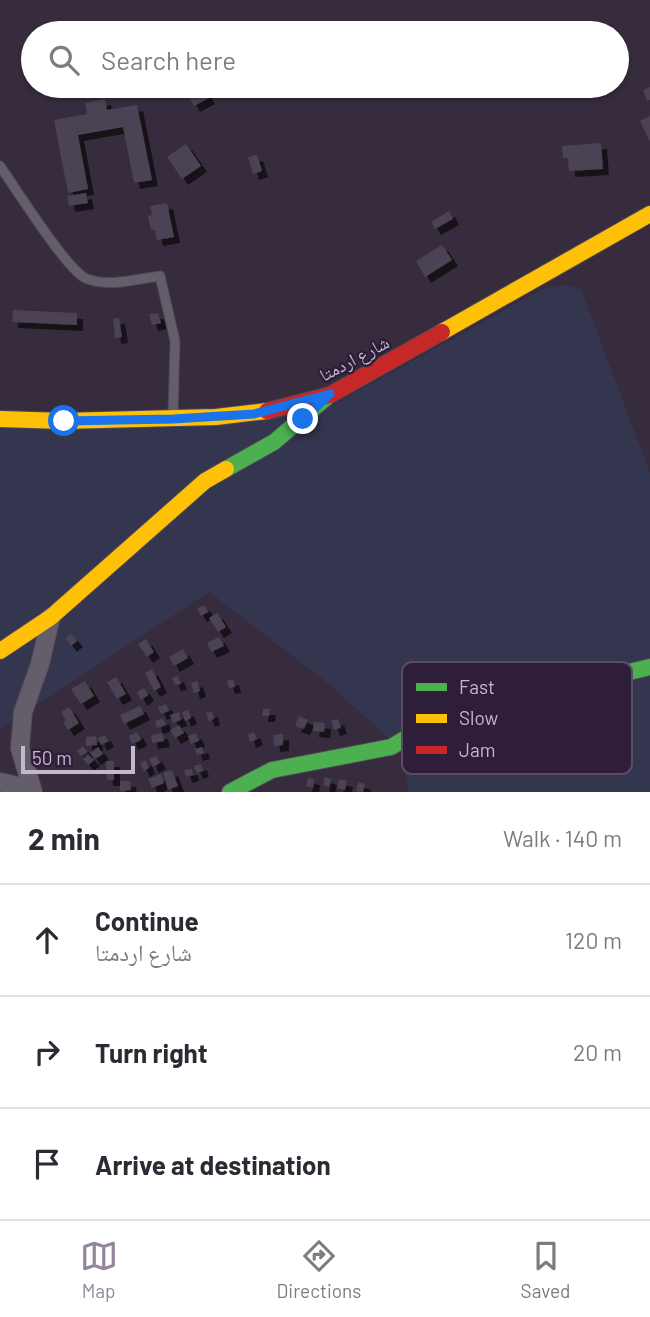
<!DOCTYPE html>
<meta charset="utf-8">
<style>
body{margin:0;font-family:Barlow,"Noto Naskh Arabic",sans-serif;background:#f7f7f7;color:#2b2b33}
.scale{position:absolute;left:21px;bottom:18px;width:114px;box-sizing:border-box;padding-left:7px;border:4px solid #c5b7cd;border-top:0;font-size:19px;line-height:24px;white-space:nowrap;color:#c5b7cd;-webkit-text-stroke:5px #2e1e39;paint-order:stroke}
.stop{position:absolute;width:21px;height:21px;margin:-16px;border:5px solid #1a73e8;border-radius:50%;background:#fff}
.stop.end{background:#1a73e8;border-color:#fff;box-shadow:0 2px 7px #0008}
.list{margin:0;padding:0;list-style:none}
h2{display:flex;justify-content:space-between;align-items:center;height:91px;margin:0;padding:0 28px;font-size:30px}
h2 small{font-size:23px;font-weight:400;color:#7c7c81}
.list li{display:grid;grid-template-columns:46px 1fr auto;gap:21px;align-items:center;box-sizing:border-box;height:112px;padding:0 28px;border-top:2px solid #e1e1e2}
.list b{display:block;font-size:26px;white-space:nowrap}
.list p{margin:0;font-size:23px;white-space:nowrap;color:#7c7c81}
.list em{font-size:23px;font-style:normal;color:#7c7c81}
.icon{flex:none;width:38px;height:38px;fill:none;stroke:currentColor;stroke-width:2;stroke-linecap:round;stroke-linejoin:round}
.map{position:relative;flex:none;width:650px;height:792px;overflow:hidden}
.search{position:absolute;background:#fff;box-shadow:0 2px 5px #0004;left:21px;right:21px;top:21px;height:77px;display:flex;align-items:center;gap:18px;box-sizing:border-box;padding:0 24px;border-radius:38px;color:#7c7c81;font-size:26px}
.sheet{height:427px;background:#fff}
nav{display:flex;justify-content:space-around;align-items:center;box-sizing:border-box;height:98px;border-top:2px solid #e1e1e2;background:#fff;font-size:19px;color:#7c7c81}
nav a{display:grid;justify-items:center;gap:4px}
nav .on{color:#93869b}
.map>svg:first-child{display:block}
.green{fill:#34354f}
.building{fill:#4b4252;filter:url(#shadow)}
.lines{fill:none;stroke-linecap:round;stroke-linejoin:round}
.lane-casing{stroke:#4f4754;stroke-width:11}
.street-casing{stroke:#4f4754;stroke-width:20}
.fast-casing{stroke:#504756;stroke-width:18}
.slow-casing{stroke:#504756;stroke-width:18}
.jam-casing{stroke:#504756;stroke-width:18}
.lane{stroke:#645d6a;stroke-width:9}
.street{stroke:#645d6a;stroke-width:18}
.fast{stroke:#4caf50;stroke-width:16}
.slow{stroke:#ffc107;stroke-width:16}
.jam{stroke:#c62828;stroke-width:16}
.route{stroke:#1a73e8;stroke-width:9}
.labels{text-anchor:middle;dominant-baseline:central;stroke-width:5;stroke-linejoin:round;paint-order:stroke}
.street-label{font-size:18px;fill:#c5b7cd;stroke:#2e1e39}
.key{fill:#2e1e39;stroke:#5b4c65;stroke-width:2}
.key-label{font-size:19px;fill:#c5b7cd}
</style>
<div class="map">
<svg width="650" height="792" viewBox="0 0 650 792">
<defs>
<filter id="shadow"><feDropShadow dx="6" dy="6" stdDeviation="0" flood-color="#0009"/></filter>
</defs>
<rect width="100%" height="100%" fill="#362c3d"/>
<path class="green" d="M564,285L581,289L650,473V664L392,741L324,680L209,592L0,729V654L210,482L312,416L543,289Z
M304,411L0,646V427Z
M650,670V792H409L401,749L445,721Z"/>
<path class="building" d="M650,87V100L647,101L643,90Z
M204,88L209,98L194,106L189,96Z
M105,99L107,110L137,105L152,180L134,183L123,127L78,135L88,189L68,193L54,120L87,114L85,103Z
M650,116V142L640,121Z
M601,143L603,169L569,171L568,158H563L562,146Z
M186,144L201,166L182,179L167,157Z
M257,155L262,171L253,174L248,157Z
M86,193L88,203L69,206L67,196Z
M167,203L174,237L157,240L155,230H151L148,216L152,215L150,206Z
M449,211L453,219L435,229L431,222Z
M442,245L452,260L425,277L416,261Z
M13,310L77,313V325L12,322Z
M158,313L161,323L152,325L149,314Z
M119,318L122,337L115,338L113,319Z
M204,605L208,612L201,616L197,609Z
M217,613L226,627L218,632L209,618Z
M71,634L77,641L71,646L65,638Z
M219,637L224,646L211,652L207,643Z
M146,639L154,652L147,657L138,644Z
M183,649L188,658L174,666L169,657Z
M152,669L161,687L154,691L145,673Z
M178,676L181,684L175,685L172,678Z
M116,677L126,694L117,699L107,682Z
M233,679L235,687L229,688L227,681Z
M85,681L94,696L81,704L71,689Z
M197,681L200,691L194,693L191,683Z
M144,688L148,695L141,700L137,692Z
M166,704L169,711L161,714L158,707Z
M140,706L144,714L124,724L120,715Z
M69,707L79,723L68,730L63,722L66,721L61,712Z
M263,709H270L269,716H262Z
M188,710L191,718L185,721L182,712Z
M212,711L214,719L209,721L206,713Z
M179,712L181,720L173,723L170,715Z
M299,716L308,720L304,729L295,726Z
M163,718L166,725L157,728L155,721Z
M338,719L341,728L334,730L331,721Z
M314,722L325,723L324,732L313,731Z
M179,725L184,733L175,738L170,730Z
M137,732L141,740L132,744L129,736Z
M254,732L257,739L250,742L248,735Z
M162,733L164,741L152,743L151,735Z
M196,733L199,741L191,744L188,736Z
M283,734V745L274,746L273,735Z
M105,735L108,741L101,745L98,738Z
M96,736L97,745L86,746V737Z
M83,746L87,752L81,756L77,751Z
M98,747L103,754L95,759L90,753Z
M202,747L204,753L197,755L195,749Z
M88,754L94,760L88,765L83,759Z
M156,756L160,763L153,767L149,759Z
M146,760L149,768L144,771L140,763Z
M106,761H114V780H107Z
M201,764L203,771L197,773L194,766Z
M192,769L193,775L186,777L184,770Z
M172,770L178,786L168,790L163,773Z
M161,774L164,783L152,788L148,779Z
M325,777L331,779L329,787L323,785Z
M308,778L314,779L313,788L306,786Z
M339,779L347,781L345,790L337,788Z
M120,781H130L131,790L120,791Z
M358,782L365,784L363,792L356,791Z"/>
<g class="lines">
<defs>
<path id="lane" d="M0,166C16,189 65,267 85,278C107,288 137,279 160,276L175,341L173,416"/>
<path id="street" d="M0,782L13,785L21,792
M33,792L20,748L23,712L40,664L51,617"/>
<path id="fast" d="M226,469L274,442L326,398
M230,792L272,770L391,747L443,716L650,667"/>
<path id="slow" d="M442,332L650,214
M0,419L63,421L216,417L267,411
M0,651L51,617L205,481L226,469"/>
<path id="jam" d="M267,411L330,395L442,332"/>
</defs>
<use href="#lane" class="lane-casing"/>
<use href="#street" class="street-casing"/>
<use href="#fast" class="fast-casing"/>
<use href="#slow" class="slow-casing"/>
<use href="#jam" class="jam-casing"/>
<use href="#lane" class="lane"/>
<use href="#street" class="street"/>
<use href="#fast" class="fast"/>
<use href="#slow" class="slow"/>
<use href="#jam" class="jam"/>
</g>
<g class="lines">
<path class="route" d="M64,421L173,419L254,414L330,394L303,419"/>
</g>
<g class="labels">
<g class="street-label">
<text transform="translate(354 358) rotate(-28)">شارع اردمتا</text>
</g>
</g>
<rect x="402" y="662" width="230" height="112" rx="10" class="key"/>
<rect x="416" y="683" width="31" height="8" fill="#4caf50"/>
<rect x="416" y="714" width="31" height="9" fill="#ffc107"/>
<rect x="416" y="746" width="31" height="8" fill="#c62828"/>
<g class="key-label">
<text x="459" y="694">Fast</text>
<text x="459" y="725">Slow</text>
<text x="459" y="757">Jam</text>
</g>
</svg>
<div class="scale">50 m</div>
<div class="stop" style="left:64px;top:421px"></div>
<div class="stop end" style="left:303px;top:419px"></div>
<div class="search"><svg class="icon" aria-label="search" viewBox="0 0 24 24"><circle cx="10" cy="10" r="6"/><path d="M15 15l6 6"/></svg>Search here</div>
</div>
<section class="sheet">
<h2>2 min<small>Walk · 140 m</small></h2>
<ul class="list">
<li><svg class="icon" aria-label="ahead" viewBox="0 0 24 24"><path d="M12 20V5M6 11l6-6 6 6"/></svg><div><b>Continue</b><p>شارع اردمتا</p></div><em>120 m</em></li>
<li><svg class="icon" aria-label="right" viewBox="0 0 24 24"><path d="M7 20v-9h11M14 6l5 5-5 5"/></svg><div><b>Turn right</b></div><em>20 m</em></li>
<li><svg class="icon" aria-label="arrive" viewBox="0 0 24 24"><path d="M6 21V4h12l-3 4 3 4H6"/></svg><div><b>Arrive at destination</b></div></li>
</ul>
</section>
<nav>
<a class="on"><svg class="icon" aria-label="map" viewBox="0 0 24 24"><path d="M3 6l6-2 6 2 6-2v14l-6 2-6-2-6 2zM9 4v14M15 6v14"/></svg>Map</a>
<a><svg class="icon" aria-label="directions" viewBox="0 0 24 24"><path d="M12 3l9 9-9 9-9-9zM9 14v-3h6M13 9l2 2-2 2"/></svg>Directions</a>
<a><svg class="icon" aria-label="saved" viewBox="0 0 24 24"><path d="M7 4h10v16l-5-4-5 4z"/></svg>Saved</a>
</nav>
